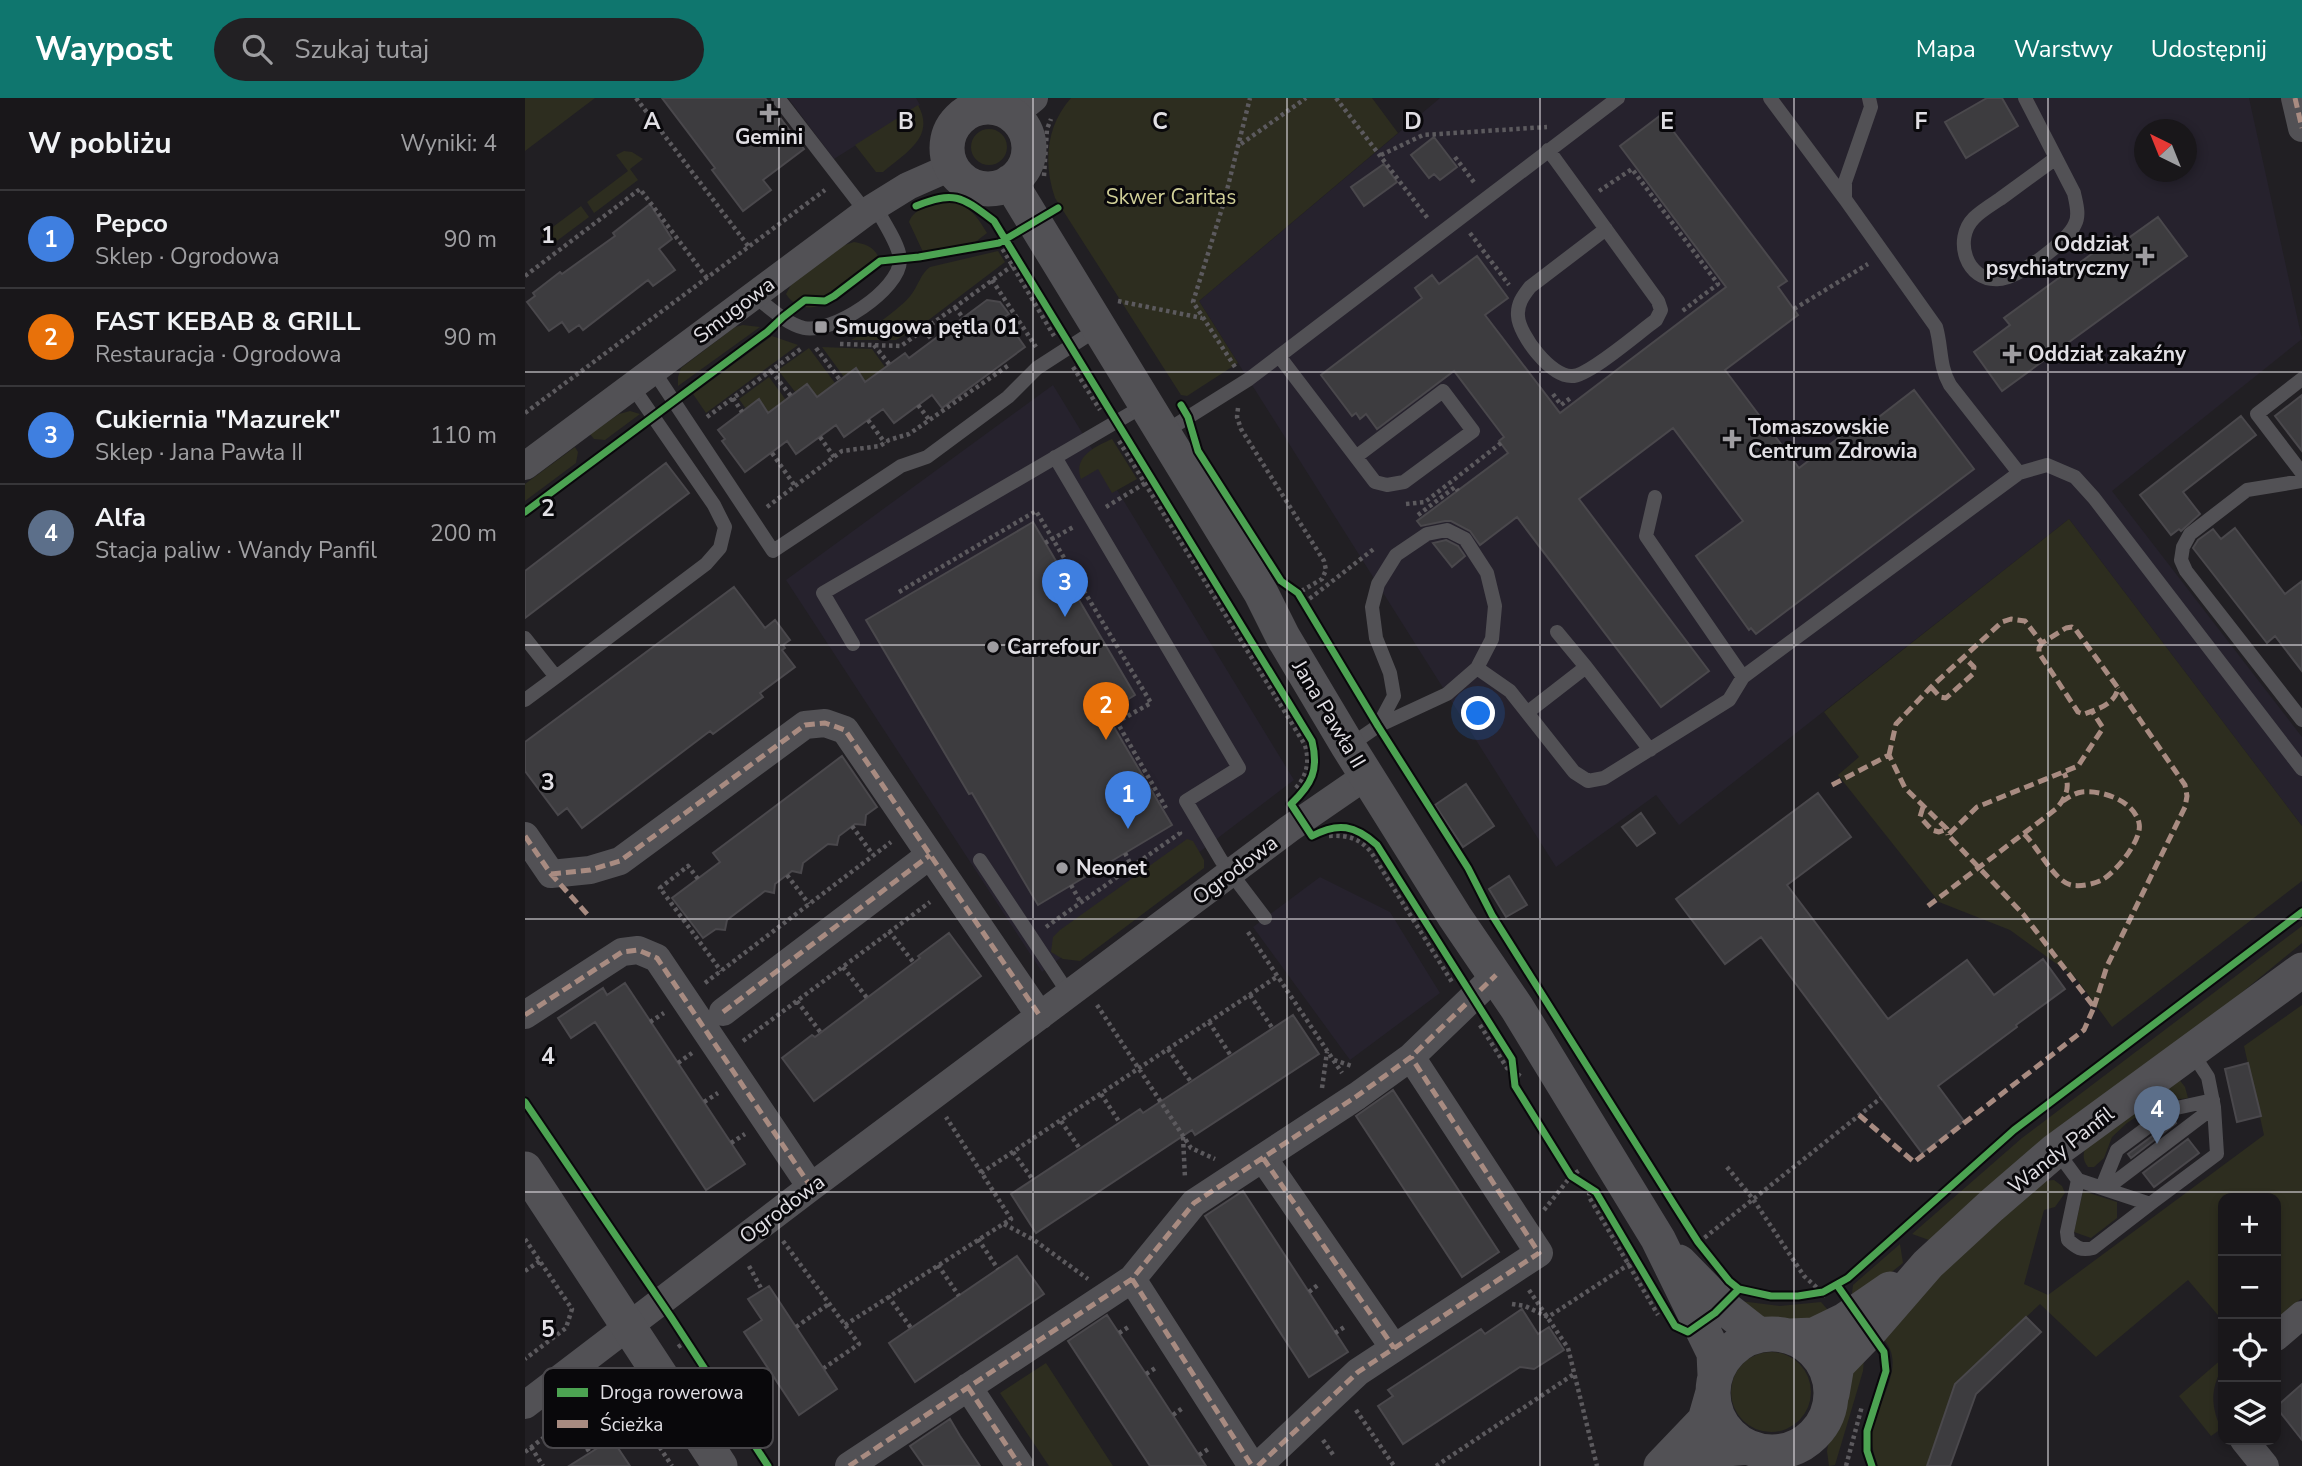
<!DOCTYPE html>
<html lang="pl">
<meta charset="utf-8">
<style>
body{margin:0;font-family:"Nunito Sans",sans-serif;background:#222023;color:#f1f3f6}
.controls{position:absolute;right:21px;bottom:21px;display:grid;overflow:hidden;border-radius:14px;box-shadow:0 4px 10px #0003}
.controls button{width:63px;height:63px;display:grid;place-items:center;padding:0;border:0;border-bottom:2px solid #373639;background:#19171a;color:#f1f3f6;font:35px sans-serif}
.compass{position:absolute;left:1609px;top:21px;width:63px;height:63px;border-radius:50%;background:#19171a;box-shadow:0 4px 10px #0003;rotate:317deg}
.you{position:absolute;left:954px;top:616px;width:24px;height:24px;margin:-18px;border:5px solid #fff;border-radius:50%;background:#1a73e8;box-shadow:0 0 0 10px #1a73e833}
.badge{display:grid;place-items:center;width:46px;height:46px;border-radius:50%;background:#0f766e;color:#fff;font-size:23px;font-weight:700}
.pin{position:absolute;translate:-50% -58px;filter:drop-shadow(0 2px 4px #0008)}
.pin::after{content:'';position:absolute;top:37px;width:24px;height:21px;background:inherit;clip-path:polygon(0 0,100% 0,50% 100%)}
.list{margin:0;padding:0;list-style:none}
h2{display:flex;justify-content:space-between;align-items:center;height:91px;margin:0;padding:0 28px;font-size:30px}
h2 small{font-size:23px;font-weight:400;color:#9f9fa2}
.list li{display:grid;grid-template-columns:46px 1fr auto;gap:21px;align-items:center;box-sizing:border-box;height:98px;padding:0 28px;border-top:2px solid #373639}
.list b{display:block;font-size:26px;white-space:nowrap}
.list p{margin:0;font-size:23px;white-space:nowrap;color:#9f9fa2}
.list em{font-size:23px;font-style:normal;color:#9f9fa2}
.icon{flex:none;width:38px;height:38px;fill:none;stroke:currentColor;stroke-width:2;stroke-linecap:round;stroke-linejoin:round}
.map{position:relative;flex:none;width:1777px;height:1368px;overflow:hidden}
header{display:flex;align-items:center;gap:42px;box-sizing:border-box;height:98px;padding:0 35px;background:#0f766e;color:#fff}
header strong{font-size:33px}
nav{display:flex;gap:38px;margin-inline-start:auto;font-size:24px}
.search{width:490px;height:63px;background:#222023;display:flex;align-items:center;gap:18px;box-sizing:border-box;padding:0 24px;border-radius:38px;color:#9f9fa2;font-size:26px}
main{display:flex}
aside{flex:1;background:#19171a}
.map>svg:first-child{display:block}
.built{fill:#26222d;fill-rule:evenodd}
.green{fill:#2d2d1f}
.building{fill:#3d3c3f;stroke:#4a484c;stroke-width:2}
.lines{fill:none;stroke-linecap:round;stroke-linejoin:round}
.path{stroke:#5c5a5e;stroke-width:4.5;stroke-dasharray:3.5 3.5;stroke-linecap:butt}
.service{stroke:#525155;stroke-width:14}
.minor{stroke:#525155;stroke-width:28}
.tertiary{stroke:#525155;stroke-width:35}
.quiet{stroke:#a88b81;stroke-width:5;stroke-dasharray:10 5;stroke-linecap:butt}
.cycleway-casing{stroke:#09080b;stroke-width:11}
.cycleway{stroke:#4ca352;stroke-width:7}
.grid{fill:none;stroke:#e1dfe4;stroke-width:2;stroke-opacity:0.55}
.poi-dot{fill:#9e9ca0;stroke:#09080b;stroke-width:2.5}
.labels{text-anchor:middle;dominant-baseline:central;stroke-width:6;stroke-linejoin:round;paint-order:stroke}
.poi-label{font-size:21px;font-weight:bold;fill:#e1dfe4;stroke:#09080b;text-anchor:start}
.park-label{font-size:21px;fill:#d0cf97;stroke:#09080b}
.street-label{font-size:21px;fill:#e1dfe4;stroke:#09080b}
.key{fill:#09080b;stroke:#4a484c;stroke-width:2}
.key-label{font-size:19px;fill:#e1dfe4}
.grid-label{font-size:23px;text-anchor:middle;font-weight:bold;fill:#e1dfe4;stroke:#09080b;stroke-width:6;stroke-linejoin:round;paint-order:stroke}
</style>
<header>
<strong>Waypost</strong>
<div class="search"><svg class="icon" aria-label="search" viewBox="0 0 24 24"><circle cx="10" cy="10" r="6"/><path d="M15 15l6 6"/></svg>Szukaj tutaj</div>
<nav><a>Mapa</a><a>Warstwy</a><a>Udostępnij</a></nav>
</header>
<main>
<aside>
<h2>W pobliżu<small>Wyniki: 4</small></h2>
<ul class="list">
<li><span class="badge" style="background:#3f7fe0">1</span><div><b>Pepco</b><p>Sklep · Ogrodowa</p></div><em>90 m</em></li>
<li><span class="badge" style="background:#e8710a">2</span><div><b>FAST KEBAB &amp; GRILL</b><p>Restauracja · Ogrodowa</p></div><em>90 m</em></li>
<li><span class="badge" style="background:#3f7fe0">3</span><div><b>Cukiernia &quot;Mazurek&quot;</b><p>Sklep · Jana Pawła II</p></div><em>110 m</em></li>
<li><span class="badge" style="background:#5c6f8a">4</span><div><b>Alfa</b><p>Stacja paliw · Wandy Panfil</p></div><em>200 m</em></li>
</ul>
</aside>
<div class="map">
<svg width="1777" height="1368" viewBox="0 0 1777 1368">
<rect width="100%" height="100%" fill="#211f23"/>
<path class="built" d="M263,0H391L395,7L309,61Z
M915,0H1724L1777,241L1587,393L1777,639V728L1544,421L1154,727L1131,697L1031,769L674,203ZM1619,32H1661V74H1619Z
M528,287L769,682L517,874L261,482Z
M795,779L865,814L915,895L825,962L728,829Z"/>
<path class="green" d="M0,0H70L0,53Z
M546,0H847L873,35L674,203L713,265L662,298L656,297L530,100C518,65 521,28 546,0Z
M393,7C411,39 380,55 358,74H351L330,47Z
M446 49a18 18 0 1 1 36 0a18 18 0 1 1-36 0Z
M99,53L107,54L118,61L105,71L113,82L69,115L62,104L103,73L91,57Z
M422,103C444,106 451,117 462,135L449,145L398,154L384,124C389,110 409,104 422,103Z
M56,108L64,119L25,148L17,137Z
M329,144C342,146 351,150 355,163C351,174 342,179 333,186C314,200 280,225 261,196L266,187L317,148Z
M473,153L480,164L397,227L371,242H326C342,234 375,211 386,197C393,188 396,175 405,169Z
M218,227L235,229L153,288V279L156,270L210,229Z
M247,238L273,247L181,315L168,296Z
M297,249L347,251L360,269L340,283L331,271L319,279Z
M284,250L310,285L292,299L271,295L253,272Z
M244,279L261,302L243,315L234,302L221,311L214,301Z
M105,313L115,316L80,342L69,341L65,336L94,316Z
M587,341L612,381L587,395L573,371L556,381C548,359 569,349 587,341Z
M50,349L53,354L51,365L0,403V386Z
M1544,421L1777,728V783L1587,929L1551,880L1485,832L1414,804L1313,677L1334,659L1299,614Z
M662,741L668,743L679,762V770L555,863L538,861L526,854L528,839L535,832Z
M1777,828V845L1687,919L1404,1142L1387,1136L1497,1040Z
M1777,907V1200L1751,1222V1100H1698V1223L1663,1182L1571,1259L1515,1206L1430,1286L1402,1368H1353C1350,1359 1347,1351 1347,1341C1346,1308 1387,1267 1356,1239L1440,1152L1518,1083L1529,1082L1537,1088L1540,1095L1530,1109L1519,1112L1499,1186L1523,1197L1739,1037L1719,948Z
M1653,980L1660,989L1663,1000L1634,1004L1602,1025L1587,1039L1579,1060L1569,1069H1563C1557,1061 1558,1056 1561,1048Z
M1558,1093L1592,1104V1120L1566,1140L1549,1134Z
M1375,1146L1378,1165L1330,1203L1327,1195L1328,1187Z
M1215,1203L1255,1208L1296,1204L1308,1218L1259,1223L1237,1220Z
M1206 1294a40 40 0 1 1 80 0a40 40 0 1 1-80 0Z
M1698,1260C1698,1268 1695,1273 1692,1281C1685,1299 1689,1315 1696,1331L1686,1338L1654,1298Z
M1339,1261L1338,1273L1310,1367L1304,1368L1302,1353L1304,1342L1317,1318L1322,1281Z
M521,1265L588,1368H524L475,1295Z"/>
<path class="building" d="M137,0H240L279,51L238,82L246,92L218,113L187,72L190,70Z
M1462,0H1477L1493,28L1441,60L1420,24Z
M1136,17L1262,183L1253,189L1273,217L1200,272L1274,370L1341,319L1346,325L1389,292L1449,371L1231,536L1226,530L1224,532L1171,458L1218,423L1148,330L1054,401L1184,573L1136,609L992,419L955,447L945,433L926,423H920L896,428L892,423L983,355L974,343L979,339L929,273L852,331L841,316L835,321L831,315L827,318L796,277L897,200L890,190L907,177L914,186L952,158L983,200L960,217L1035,315L1201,189L1095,48Z
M909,39L932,69L915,82L909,76L904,80L886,57Z
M859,66L872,84L839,108L826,89Z
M125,106L147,141L134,151L150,172L128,188L123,182L58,232L54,227L44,234L37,224L24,233L2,204L10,198L8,195L35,174L37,176L90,138L88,135Z
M1633,119L1662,158L1477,293L1449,254L1485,227L1479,220L1590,139L1595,146Z
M462,202L475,204L484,216L479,219L500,249L417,310L407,297L369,325L358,311L319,339L311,327L271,356L262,343L220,374L197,343L200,341L193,332L234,301L243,315L282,286L292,299L331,270L340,284L380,255L384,260Z
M1777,297V353L1750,318Z
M1716,318L1731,337L1658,394L1675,416L1656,433L1654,431L1646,437L1615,397Z
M141,365L164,395L0,520V473Z
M508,424L610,597L594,607L599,616L586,624L647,727L513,807L447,695L444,696L341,522Z
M1710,430L1760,496L1777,483V573L1750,538L1742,545L1668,450L1673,442L1688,431L1696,441Z
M921,442L933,448L940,458L927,469L908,445Z
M209,489L240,530L250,522L265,542L258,547L260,550L257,552L270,569L235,595L238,599L188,636L185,633L57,730L42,710L33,717L0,673V644Z
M317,658L352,709L341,717L340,727L330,726L314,738L312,747L303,746L278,765L276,775L267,773L250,786L249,795L240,793L202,822L200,832L191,831L178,840L147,800L195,764L188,755Z
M941,686L969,728L938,749L910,707Z
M1293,695L1326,739L1262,787L1363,921L1442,862L1469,897L1518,861L1540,891L1491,927L1492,929L1413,988L1439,1023L1397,1055L1236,839L1200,866L1151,801Z
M1116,715L1130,735L1112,748L1097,729Z
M984,778L1002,807L981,819L964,791Z
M424,835L456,878L289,1003L257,960L287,937L290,939L395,860L393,858Z
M100,885L220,1066L181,1092L70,924L46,940L33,920L78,890L82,897Z
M768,917L794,956L670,1037L667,1032L511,1135L486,1096L615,1011L618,1015Z
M1723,965L1736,1018L1712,1024L1700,971Z
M868,992L974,1154L937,1179L831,1018Z
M1649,1022L1651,1025L1606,1060L1603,1056Z
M1663,1041L1674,1055L1629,1089L1618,1075Z
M718,1093L823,1254L784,1279L680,1118Z
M492,1158L519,1196L390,1284L364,1245Z
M244,1188L312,1291L274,1317L219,1234L237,1222L223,1201Z
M997,1211L1013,1236L1024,1229L1039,1252L1009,1271L995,1269L878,1346L853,1308L868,1298L863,1292L956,1231L960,1236Z
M582,1217L621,1276L681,1368H625L543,1243Z
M1501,1219L1516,1234L1451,1296L1425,1368H1402L1430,1286Z
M1777,1286V1342L1751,1309Z
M425,1321L435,1338L455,1368H399L385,1348Z
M87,1341L105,1368H44Z"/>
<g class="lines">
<path class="path" d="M111,0L224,149
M811,0L904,122
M716,46L781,0
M856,57L898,37L1022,29
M930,59L951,87
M519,78L522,31L526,21
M1074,93L1107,71L1193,186L1156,214
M945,135L984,187
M474,145L529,238
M0,178L115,91L182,180
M467,182L511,249
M593,203L677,220
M430,209L438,220
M1269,211L1343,166
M399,232L407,242
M315,246L376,248L487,168
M349,247L364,266
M291,250L315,282
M548,269L575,312
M710,269L668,204L699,104L725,0
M246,273L266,298
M1028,296L1036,307L1047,299
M208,300L217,314
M393,307L405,323
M713,310L712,319L716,331L799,463L801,472L797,481L773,495
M0,315L300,92
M182,319L277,250
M343,322L360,345
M295,339L309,359
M594,343L780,647C785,664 782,678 770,691
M247,355L270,388
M881,406L900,404L976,345
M242,409L317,353L355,348L364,342L384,336L484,267
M581,409L630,379
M893,417L930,389L933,393
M520,445L550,428
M374,494L511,413L626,605L592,624L641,710
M776,501L841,608
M779,505L850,450
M864,645L943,770L961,805
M327,728L348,757
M804,738C823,737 834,740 846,754L927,884
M600,755L607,769
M262,777L284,806
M173,781L163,768L135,790L196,873
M546,787L556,805
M521,829L655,735L654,733
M364,833L389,865
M723,834L817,975
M318,869L342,900
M180,885L366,744
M725,897L748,931
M272,903L296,935
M572,907L666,1050L690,1061
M125,924L139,915
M684,924L706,958
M955,927L982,970L997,979
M218,943L405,804
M643,951L666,984
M809,962L827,968
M153,965L167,955
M797,990L802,954
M576,996L595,1025
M179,1004L193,995
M536,1023L555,1051
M658,1039L660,1080
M206,1045L220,1036
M488,1054L508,1082
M1202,1069L1228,1101L1279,1178L1301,1198
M456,1075L753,878
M1065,1087L1064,1099L1133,1217
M1019,1112L1046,1078L1055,1072
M479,1126L509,1142L563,1181
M0,1141L47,1211L41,1230L0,1261
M453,1141L473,1171
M258,1143L334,1246L299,1270
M1174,1144L1356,1000
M413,1167L434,1198
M224,1168L237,1192
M0,1173L15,1163
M1004,1192L1043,1250L1072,1368
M784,1194L794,1186
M363,1198L386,1230
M987,1206L1000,1208L1023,1219L1109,1163
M320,1227L486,1121L421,1019
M271,1229L305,1205
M594,1235L605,1228
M810,1235L821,1228
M153,1249L162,1243
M621,1276L632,1269
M831,1312L869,1368
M648,1317L659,1309
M43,1321L65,1355
M798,1342L809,1358
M6,1349L18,1368
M0,1354L85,1289H95L147,1368
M674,1357L685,1350
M911,1368L1049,1276
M1321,1368L1337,1308"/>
<path class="service" d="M253,0L341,114
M1245,0L1320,101
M1344,0L1346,9L1320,84V101L1411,229C1417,250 1414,268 1425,287L1494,375L1522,367L1550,379L1569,400L1777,671
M1500,0L1549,95C1551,105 1555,117 1550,126C1543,144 1493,180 1474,181C1441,184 1428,141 1449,120C1456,113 1466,107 1475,101C1493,88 1512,74 1531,60
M1023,52L1030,61L1133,203L1136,212L1131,222C1114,234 1064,278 1047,278C1026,279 994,237 993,218C992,206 998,198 1005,189L1081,131
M228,197C243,208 261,226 279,230C307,236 375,192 375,162C375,147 357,122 350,108
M754,258L850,384L862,387L879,384L948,333L918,293L832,358
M128,272L248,453L376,368L402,359L483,299L512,270L574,230
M1777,281L1732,316L1777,375
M638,335L724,281L1093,0
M530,359L714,670L661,703L696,762L740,820
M1777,383L1722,392L1665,436L1658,449L1656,462L1661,473L1777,622
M1032,534L1061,569
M0,540L31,579L181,466L195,450L200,429L189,407L107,288
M328,546L298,495L620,307
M952,570L985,593L1049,674L1063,683L1079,680L1204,602L1218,579L1121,438L1130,399
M1218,579L1494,375
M0,602L31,579
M1003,614L1061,569L1125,652
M824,648L853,628L922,596L952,570L967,541L970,508L962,475L940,441L922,432L902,436L871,457L853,486L847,509L851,540L865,575L869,598L853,628
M455,762L544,896
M1531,1052L1553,1082L1625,1106L1692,1056L1689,1009L1683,979L1666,953
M1553,1082L1542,1134L1543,1142C1552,1150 1556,1153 1568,1150L1625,1106
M1577,1089L1592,1052L1647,1011L1688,1002
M1582,1090L1689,1009"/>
<path class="minor" d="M1770,0L1777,30
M488,17L509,0
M0,368L341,114L383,88L426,69
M0,738L26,776L65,772L95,763L280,627L300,625L320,632L515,918
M198,914L405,757
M0,917L97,854L113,852L132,860L286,1089
M738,1060L869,1250
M607,1181L727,1368
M1751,1239L1777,1217
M443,1289L495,1368
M0,1307L286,1089L764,731L841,678
M1719,1342L1740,1368
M324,1368L607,1181L669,1105L832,998L886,959L971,877
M733,1368L833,1274L1014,1155L886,959"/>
<path class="tertiary" d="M422 50a41 41 0 1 1 82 0a41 41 0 1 1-82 0Z
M485,84L736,495L758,539L823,648L930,819L992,910L1133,1141L1189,1255L1190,1277
M0,1071L195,1368
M1154,1164L1197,1208L1234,1237
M1188 1295a59 59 0 1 1 118 0a59 59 0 1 1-118 0Z
M1265,1238L1289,1237L1320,1222L1365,1191
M1307,1296L1312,1267L1344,1234L1403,1166L1466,1108L1531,1052L1777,872
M1136,1368L1180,1322L1188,1294
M1169,1368L1202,1351L1223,1349"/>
<path class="quiet" d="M1770,0L1777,30
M1406,589L1415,599L1421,600L1448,576L1449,569L1439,559
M1364,657L1371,626L1406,589L1477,524L1486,521L1500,523L1517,545L1541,530L1547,529L1551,532L1593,590C1590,606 1573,611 1559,616L1553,614L1514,555V550L1517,545
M1307,687L1364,657L1380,690L1422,731L1423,737
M1398,709L1395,719L1407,732L1414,734L1422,731
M1499,736C1513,749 1529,783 1546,787C1555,789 1569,786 1577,782C1591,774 1618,741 1614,725C1609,703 1578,692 1557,694C1550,695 1544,699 1538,703
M0,738L26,776L63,817
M26,776L65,772L95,763L280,627L300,625L320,632L515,918
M1403,808L1531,711C1541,700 1546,688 1539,675
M1569,909L1582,868L1660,709L1662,698L1660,687L1593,590
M198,914L405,757
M0,917L97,854L113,852L132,860L286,1089
M1334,1017L1389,1064L1559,932L1569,909L1498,816L1423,737L1452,709L1553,668L1578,630L1567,613
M738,1060L869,1250
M607,1181L727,1368
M443,1289L495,1368
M324,1368L607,1181L669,1105L832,998L886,959L971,877
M733,1368L833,1274L1014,1155L886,959"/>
<defs>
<path id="cycleway" d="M391,108C430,92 437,99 469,123L787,643C794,672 787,686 766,706L787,738C813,724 830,727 852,747L987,961L990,988L1046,1078L1071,1094L1150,1228L1163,1234L1190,1215L1214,1191
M656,307L663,319L673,353L756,483L773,495L853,628L943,770L967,817L1150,1108L1173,1144L1204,1183L1214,1191L1246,1198H1273L1298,1194L1323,1180L1489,1032L1777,814
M0,414L242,234L258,219L280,202L300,203L309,198L355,163L394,159L474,145L533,110
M0,1004L146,1219L243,1368
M1312,1187L1359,1254L1361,1273L1342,1333V1353L1347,1368"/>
</defs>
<use href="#cycleway" class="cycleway-casing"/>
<use href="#cycleway" class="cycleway"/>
</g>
<path class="grid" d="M254,0V1368M508,0V1368M762,0V1368M1015,0V1368M1269,0V1368M1523,0V1368M0,274H1777M0,547H1777M0,821H1777M0,1094H1777"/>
<g class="poi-dot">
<path d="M240.5 4.5h7v7h7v7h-7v7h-7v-7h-7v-7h7z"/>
<path d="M1616.5 147.5h7v7h7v7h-7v7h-7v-7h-7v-7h7z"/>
<rect x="289" y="222" width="14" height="14" rx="3.5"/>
<path d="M1483.5 245.5h7v7h7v7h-7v7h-7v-7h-7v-7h7z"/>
<path d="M1203.5 330.5h7v7h7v7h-7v7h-7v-7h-7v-7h7z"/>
<circle cx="468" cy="549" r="7"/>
<circle cx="537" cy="770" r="7"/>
</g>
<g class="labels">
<g class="poi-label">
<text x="244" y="39" text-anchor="middle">Gemini</text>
<text x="1604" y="146" text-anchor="end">Oddział<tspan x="1604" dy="24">psychiatryczny</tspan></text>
<text x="310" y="229">Smugowa pętla 01</text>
<text x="1503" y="256">Oddział zakaźny</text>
<text x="1223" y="329">Tomaszowskie<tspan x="1223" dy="24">Centrum Zdrowia</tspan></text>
<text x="482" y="549">Carrefour</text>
<text x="551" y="770">Neonet</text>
</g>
<g class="park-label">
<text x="646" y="99">Skwer Caritas</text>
</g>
<g class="street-label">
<text transform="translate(209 212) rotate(-37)">Smugowa</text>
<text transform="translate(804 616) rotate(59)">Jana Pawła II</text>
<text transform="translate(710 772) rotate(-37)">Ogrodowa</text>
<text transform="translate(1536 1052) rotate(-38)">Wandy Panfil</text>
<text transform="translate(257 1111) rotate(-37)">Ogrodowa</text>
</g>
</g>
<rect x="18" y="1270" width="230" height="80" rx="10" class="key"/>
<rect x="32" y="1290" width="31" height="9" fill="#4ca352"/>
<rect x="32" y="1322" width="31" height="8" fill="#a88b81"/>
<g class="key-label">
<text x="75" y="1301">Droga rowerowa</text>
<text x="75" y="1333">Ścieżka</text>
</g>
<g class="grid-label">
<text x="127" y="31">A</text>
<text x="381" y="31">B</text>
<text x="635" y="31">C</text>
<text x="888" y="31">D</text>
<text x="1142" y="31">E</text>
<text x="1396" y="31">F</text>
<text x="23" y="145">1</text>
<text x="23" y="418">2</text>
<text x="23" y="692">3</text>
<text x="23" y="966">4</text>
<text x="23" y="1239">5</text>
</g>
</svg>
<div class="controls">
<button>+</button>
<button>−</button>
<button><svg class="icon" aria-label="locate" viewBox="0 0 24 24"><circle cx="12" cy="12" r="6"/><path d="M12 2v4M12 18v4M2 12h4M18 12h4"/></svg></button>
<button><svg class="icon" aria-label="layers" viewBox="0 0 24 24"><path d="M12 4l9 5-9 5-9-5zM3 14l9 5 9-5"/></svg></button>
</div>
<svg class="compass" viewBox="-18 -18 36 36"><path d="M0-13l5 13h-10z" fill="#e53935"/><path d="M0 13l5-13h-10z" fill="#9f9fa2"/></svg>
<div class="you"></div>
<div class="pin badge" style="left:603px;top:731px;background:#3f7fe0">1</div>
<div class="pin badge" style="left:581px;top:642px;background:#e8710a">2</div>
<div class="pin badge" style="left:540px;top:519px;background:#3f7fe0">3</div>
<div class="pin badge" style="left:1632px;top:1046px;background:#5c6f8a">4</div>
</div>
</main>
